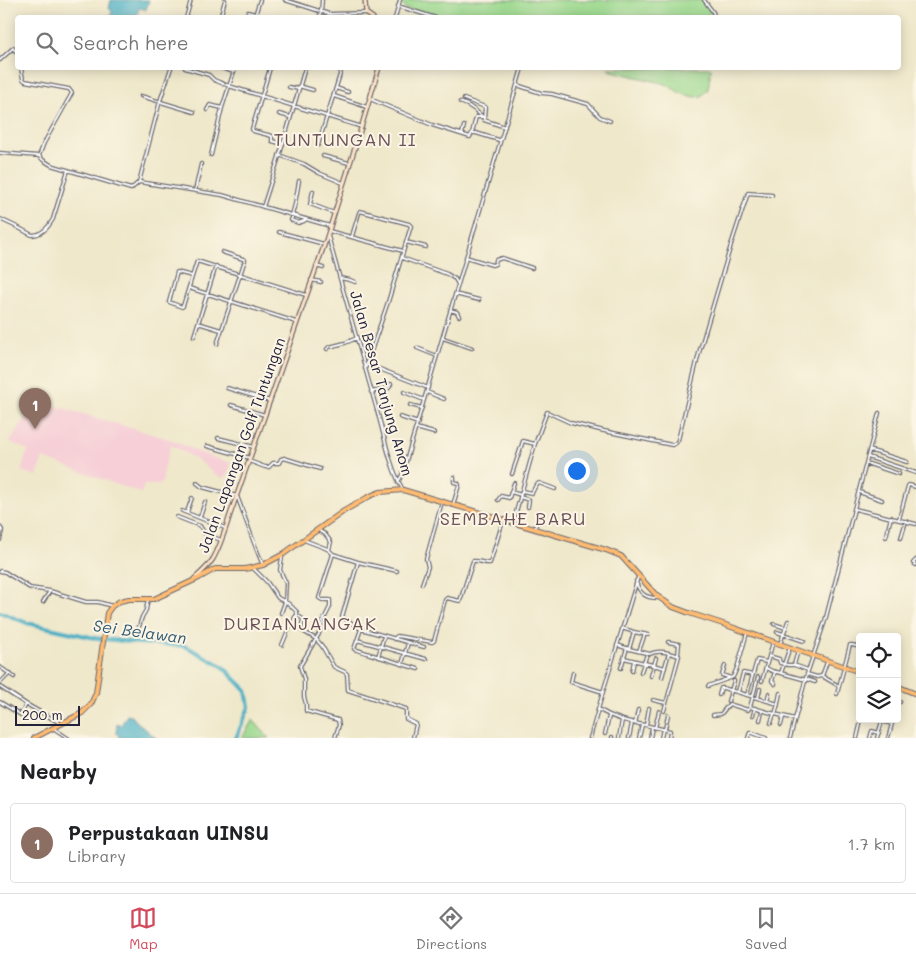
<!DOCTYPE html>
<style>
body{margin:0;font-family:Mali,sans-serif;background:#f2f2f2;color:#202124}
.controls{position:absolute;right:15px;bottom:15px;display:grid;overflow:hidden;border-radius:5px;box-shadow:0 2px 12px #0003}
.controls button{width:45px;height:45px;display:grid;place-items:center;padding:0;border:0;border-bottom:1px solid #e0e0e0;background:#fff;color:#202124;font:25px sans-serif}
.scale{position:absolute;left:15px;bottom:12px;width:65px;box-sizing:border-box;padding-left:5px;border:2px solid #22223b;border-top:0;font-size:14px;line-height:18px;white-space:nowrap;color:#22223b;-webkit-text-stroke:4px #fcf5e5;paint-order:stroke}
.you{position:absolute;left:576px;top:470px;width:18px;height:18px;margin:-12px;border:4px solid #fff;border-radius:50%;background:#1a73e8;box-shadow:0 0 0 8px #1a73e833}
.badge{display:grid;place-items:center;width:32px;height:32px;border-radius:50%;background:#d1495b;color:#fff;font-size:16px;font-weight:700}
.pin{position:absolute;translate:-50% -41px;filter:drop-shadow(0 1px 2px #0008)}
.pin::after{content:'';position:absolute;top:26px;width:18px;height:15px;background:inherit;clip-path:polygon(0 0,100% 0,50% 100%)}
.list{margin:0;padding:0;list-style:none}
h2{display:flex;justify-content:space-between;align-items:center;height:65px;margin:0;padding:0 20px;font-size:21px}
h2 small{font-size:16px;font-weight:400;color:#757577}
.list li{display:grid;grid-template-columns:32px 1fr auto;gap:15px;align-items:center;box-sizing:border-box;height:80px;margin:0 10px 10px;padding:0 10px;border:1px solid #e0e0e0;border-radius:5px}
.list b{display:block;font-size:19px;white-space:nowrap}
.list p{margin:0;font-size:16px;white-space:nowrap;color:#757577}
.list em{font-size:16px;font-style:normal;color:#757577}
.icon{flex:none;width:28px;height:28px;fill:none;stroke:currentColor;stroke-width:2;stroke-linecap:round;stroke-linejoin:round}
.map{position:relative;flex:none;width:916px;height:738px;overflow:hidden}
.search{position:absolute;background:#fff;box-shadow:0 2px 12px #0003;left:15px;right:15px;top:15px;height:55px;display:flex;align-items:center;gap:12px;box-sizing:border-box;padding:0 18px;border-radius:5px;color:#757577;font-size:19px}
.sheet{height:155px;background:#fff}
nav{display:flex;justify-content:space-around;align-items:center;box-sizing:border-box;height:70px;border-top:1px solid #e0e0e0;background:#fff;font-size:14px;color:#757577}
nav a{display:grid;justify-items:center;gap:2px}
nav .on{color:#d1495b}
.map>svg:first-child{display:block}
.built{fill:#f6cfd7}
.green{fill:#9ad88d;stroke:#5e7d64}
.water{fill:#46afc5;stroke:#346880}
.lines{fill:none;stroke-linecap:round;stroke-linejoin:round}
.river{stroke:#46afc5;stroke-width:4}
.street-casing{stroke:#6a676d;stroke-width:4.5}
.secondary-casing{stroke:#6a676d;stroke-width:5.5}
.primary-casing{stroke:#6a676d;stroke-width:6}
.street{stroke:#fff;stroke-width:2}
.secondary{stroke:#ffe4c6;stroke-width:3}
.primary{stroke:#ffbb71;stroke-width:4}
.labels{text-anchor:middle;dominant-baseline:central;stroke-width:4;stroke-linejoin:round;paint-order:stroke}
.street-label{font-size:15px;fill:#22223b;stroke:#fcf5e5}
.water-label{font-size:16px;font-style:italic;fill:#305a72;stroke:#fcf5e5}
.quarter-label{font-size:18px;letter-spacing:1px;fill:#6a5258;stroke:#fcf5e5}
</style>
<div class="map">
<svg width="916" height="738" viewBox="0 0 916 738">
<rect width="100%" height="100%" fill="#fcf5e5"/>
<filter id="ink" filterUnits="userSpaceOnUse"><feTurbulence type="fractalNoise" baseFrequency=".02" numOctaves="2"/><feDisplacementMap in="SourceGraphic" scale="10" xChannelSelector="R" yChannelSelector="G"/><feConvolveMatrix kernelMatrix="1 2 1 2 8 2 1 2 1" color-interpolation-filters="sRGB"/></filter>
<filter id="wash" filterUnits="userSpaceOnUse"><feTurbulence type="fractalNoise" baseFrequency=".0096" numOctaves="4" result="noise"/><feDisplacementMap in="SourceGraphic" scale="20" xChannelSelector="R" yChannelSelector="G"/><feGaussianBlur stdDeviation="1.12" result="paint"/><feColorMatrix in="noise" values="0 0 0 0 0 0 0 0 0 0 0 0 0 0 0 0 0 1.4 0 .05"/><feComposite in="paint" operator="in"/></filter>
<g filter="url(#wash)">
<rect width="100%" height="100%" fill="#efe8cb"/>
<path class="built" d="M32,399L172,440L201,453L231,463L228,472L224,479L215,475L198,460L171,445L163,471V481L158,485H144L141,493L43,458L37,476L21,471L28,450L10,442L27,416V408Z"/>
<path class="green" d="M399,0H702L711,10L713,17H438L407,9L403,6Z
M607,68H711V70L708,89L702,96L696,97L689,96L680,93L666,84L612,71Z
M253,719V720L269,738H242Z"/>
<path class="water" d="M111,0H149L146,10L139,8L137,17H110L112,12L109,8Z
M127,715L132,716L136,721L156,738H119V736L116,733L117,724L121,725Z"/>
<g class="lines">
<path class="river" d="M0,612L27,623L95,638L140,643L185,646L222,666L246,690L249,707L236,738"/>
</g>
</g>
<g filter="url(#ink)">
<g class="lines">
<defs>
<path id="street" d="M285,0L329,14L366,13
M704,0L713,12L715,18
M398,6L436,18
M186,18L191,0
M220,18L225,0
M246,18L248,12L255,14
M254,18L260,0
M319,18L321,12L322,0
M395,18L400,0
M0,60L13,48L18,54
M21,68L23,79L25,81L69,89L72,93L44,143L39,156L43,160L51,165L131,189L139,182L160,101L171,68
M185,68L209,75L214,80L229,86L362,127
M221,68L234,72
M270,68L252,129L253,131L272,136V141L283,144
M517,85L541,93L552,94L588,104L600,117L610,121
M299,86L313,90
M289,87L299,89
M336,88L348,92
M141,96L194,112
M334,96L367,107
M370,99L432,125L470,137L472,133H476L499,140
M464,99L485,107L484,120L505,127
M460,102C471,106 475,110 484,118
M207,110L210,105L222,108
M279,114L290,117
M472,133L476,117H482
M462,134L464,126
M318,145L342,68
M0,153L39,156
M211,155L222,108L235,68
M279,155L304,164L319,173L343,183
M323,156L349,163
M139,182L222,195L330,226
M195,191L201,164
M313,191L310,204L334,213
M263,207L283,144L305,68
M292,215L295,204L299,181
M293,215L291,220L298,223L304,221L306,219
M0,219L17,227L32,235C42,235 48,228 53,219L68,170
M329,231L403,251
M279,232L324,244
M328,236C345,295 361,355 378,414C385,439 390,467 403,490
M352,236L359,213L360,211L409,224L411,226L388,302L365,369
M406,242L426,247
M466,257L492,265L495,264L496,260L502,258L532,268
M402,258L447,274L455,279L458,284
M316,266L323,268
M192,276L177,272L169,302L182,307L183,306L197,261L306,295
M340,278L350,280L355,282
M311,280L321,282
M189,288L296,322
M455,295H459L479,300
M450,310L457,312L459,316
M198,323L221,330
M194,336L216,266
M443,338L472,348
M217,344L245,260L243,259L222,252
M417,348L437,356
M327,349L329,347L345,343L357,338
M367,364L428,388
M227,388L270,401
M371,392L389,388L391,384
M404,392L424,400
M427,392L444,399
M231,405L265,415
M410,405L422,408
M400,417L418,423
M416,428L434,433
M218,438L254,447
M207,446L250,458
M869,450L907,462
M868,457L916,473
M249,461L265,467H269L273,463H279L281,459L284,458L320,469
M866,463L899,474
M512,474L523,441L535,444
M398,482L402,475L411,444L522,68
M197,483L202,487L237,496C246,519 253,543 263,565
M522,491L532,493L536,485L539,483L555,489
M511,492L521,495
M859,492L882,500
M520,497L529,500L528,507
M498,500L501,496L509,498L514,483
M453,505L459,485L458,483L454,482V477
M855,509L916,524
M182,511L225,528
M187,512L192,498
M177,517L200,526L205,534L221,540
M200,517L205,502
M899,519L908,486L909,485L916,487
M513,523L535,444L547,412L571,423L604,431L672,445L676,443L678,440L699,353L731,245L748,193L772,195
M0,527L2,530L0,540
M535,529L539,512
M318,530L325,534L331,542L329,550
M886,537L891,517
M901,538L906,521
M304,540L325,548L329,550L333,554L358,562L397,571
M333,554L319,598L322,600H330V607L323,621L319,634L300,666L304,679V697L306,704V711L338,720L339,725L335,738
M916,560L913,563L916,565
M358,562L342,617L361,629L424,647
M253,568L267,582L278,598L289,604L297,612V615L303,619L301,630L316,639L322,646L334,667L345,672L347,674L348,690L406,709V719L416,724L413,738
M0,571L5,572L30,588L50,591L86,602H98L112,606
M636,581C639,593 645,598 657,598
M422,584L428,567L426,559L442,502
M43,602L50,591
M281,613L285,602L286,583L280,570L282,557
M774,624L786,628
M361,629L354,649L418,669
M634,632L648,635
M777,632L804,641
M137,633L142,617L146,610L148,599
M394,639L397,636L432,642L434,641L445,600L447,598L460,601L473,561C479,560 484,564 490,563L503,521
M357,640L426,659
M668,642L679,644L678,655
M780,644L788,621
M282,645L291,623H293L295,617L297,615
M617,645L629,649L634,632L622,628
M629,649L650,654C658,649 670,653 679,656L664,711
M639,651L645,634
M769,656L779,659L780,663L788,665H794L808,670
M378,657L384,636
M624,658L665,668
M402,664L408,643
M794,665L798,650
M725,666L722,675L731,678
M0,667L14,677
M621,668L627,648
M766,668L772,671L781,673L806,680
M632,671L634,661
M641,672L647,654
M775,672L772,681L775,684
M573,673L571,682L603,692
M781,673L790,647
M807,674L817,677L822,676L839,686
M651,676L656,658
M822,676L827,662
M662,677L669,653
M806,679L815,682
M762,681L773,642
M0,683L10,673
M708,686L733,677L737,668L747,633
M0,687L26,704L60,723
M738,692L743,673L753,675
M837,694L850,645H852L860,647
M719,695L721,688H723L778,704L775,714L795,719
M747,695L757,660L767,662
M758,698L760,689
M653,700L666,703
M728,701L734,681
M767,701L769,693
M897,701L900,702
M0,702L21,715L26,704
M778,703L780,693
M750,707L758,677
M598,709C622,724 644,723 670,731L669,738
M713,715L721,714L729,704L748,710L750,707L775,714
M753,715L755,708
M760,720L762,711
M771,723L774,714
M635,724L638,710
M646,725L649,708
M781,725L783,717
M53,728L68,738
M655,728L659,711
M665,729L668,715
M605,734L609,716
M590,738L603,692L638,577
M612,738V737
M619,738L622,720
M629,738L632,723
M639,738L642,725
M650,738L652,727
M661,738L663,729
M748,738L750,732L766,738
M790,738L807,674L825,621L879,413
M857,738L860,725
M870,738L872,731L879,733
M877,738L882,721L892,724L888,738"/>
<path id="secondary" d="M365,0L366,13L373,18
M194,579C201,573 208,567 213,559C221,545 226,527 231,512L326,240L358,138L379,68"/>
<path id="primary" d="M897,686L916,694
M34,738L82,713L91,704L96,693L107,613L112,606L120,601L129,599H154L199,578L215,569H245L263,565L282,555L344,511L370,496L380,492L403,490L606,550L621,556L657,596L673,607L689,613L720,623L860,672"/>
</defs>
<use href="#street" class="street-casing"/>
<use href="#secondary" class="secondary-casing"/>
<use href="#primary" class="primary-casing"/>
<use href="#street" class="street"/>
<use href="#secondary" class="secondary"/>
<use href="#primary" class="primary"/>
</g>
</g>
<g class="labels">
<g class="street-label">
<text transform="translate(382 383) rotate(74)">Jalan Besar Tanjung Anom</text>
<text transform="translate(241 445) rotate(-70)">Jalan Lapangan Golf Tuntungan</text>
</g>
<g class="water-label">
<text transform="translate(140 631) rotate(8)">Sei Belawan</text>
</g>
<g class="quarter-label">
<text x="345" y="139">TUNTUNGAN II</text>
<text x="513" y="518">SEMBAHE BARU</text>
<text x="300" y="623">DURIANJANGAK</text>
</g>
</g>
</svg>
<div class="controls">
<button><svg class="icon" aria-label="locate" viewBox="0 0 24 24"><circle cx="12" cy="12" r="6"/><path d="M12 2v4M12 18v4M2 12h4M18 12h4"/></svg></button>
<button><svg class="icon" aria-label="layers" viewBox="0 0 24 24"><path d="M12 4l9 5-9 5-9-5zM3 14l9 5 9-5"/></svg></button>
</div>
<div class="scale">200 m</div>
<div class="you"></div>
<div class="pin badge" style="left:35px;top:429px;background:#8d6e63">1</div>
<div class="search"><svg class="icon" aria-label="search" viewBox="0 0 24 24"><circle cx="10" cy="10" r="6"/><path d="M15 15l6 6"/></svg>Search here</div>
</div>
<section class="sheet">
<h2>Nearby<small></small></h2>
<ul class="list">
<li><span class="badge" style="background:#8d6e63">1</span><div><b>Perpustakaan UINSU</b><p>Library</p></div><em>1.7 km</em></li>
</ul>
</section>
<nav>
<a class="on"><svg class="icon" aria-label="map" viewBox="0 0 24 24"><path d="M3 6l6-2 6 2 6-2v14l-6 2-6-2-6 2zM9 4v14M15 6v14"/></svg>Map</a>
<a><svg class="icon" aria-label="directions" viewBox="0 0 24 24"><path d="M12 3l9 9-9 9-9-9zM9 14v-3h6M13 9l2 2-2 2"/></svg>Directions</a>
<a><svg class="icon" aria-label="saved" viewBox="0 0 24 24"><path d="M7 4h10v16l-5-4-5 4z"/></svg>Saved</a>
</nav>
